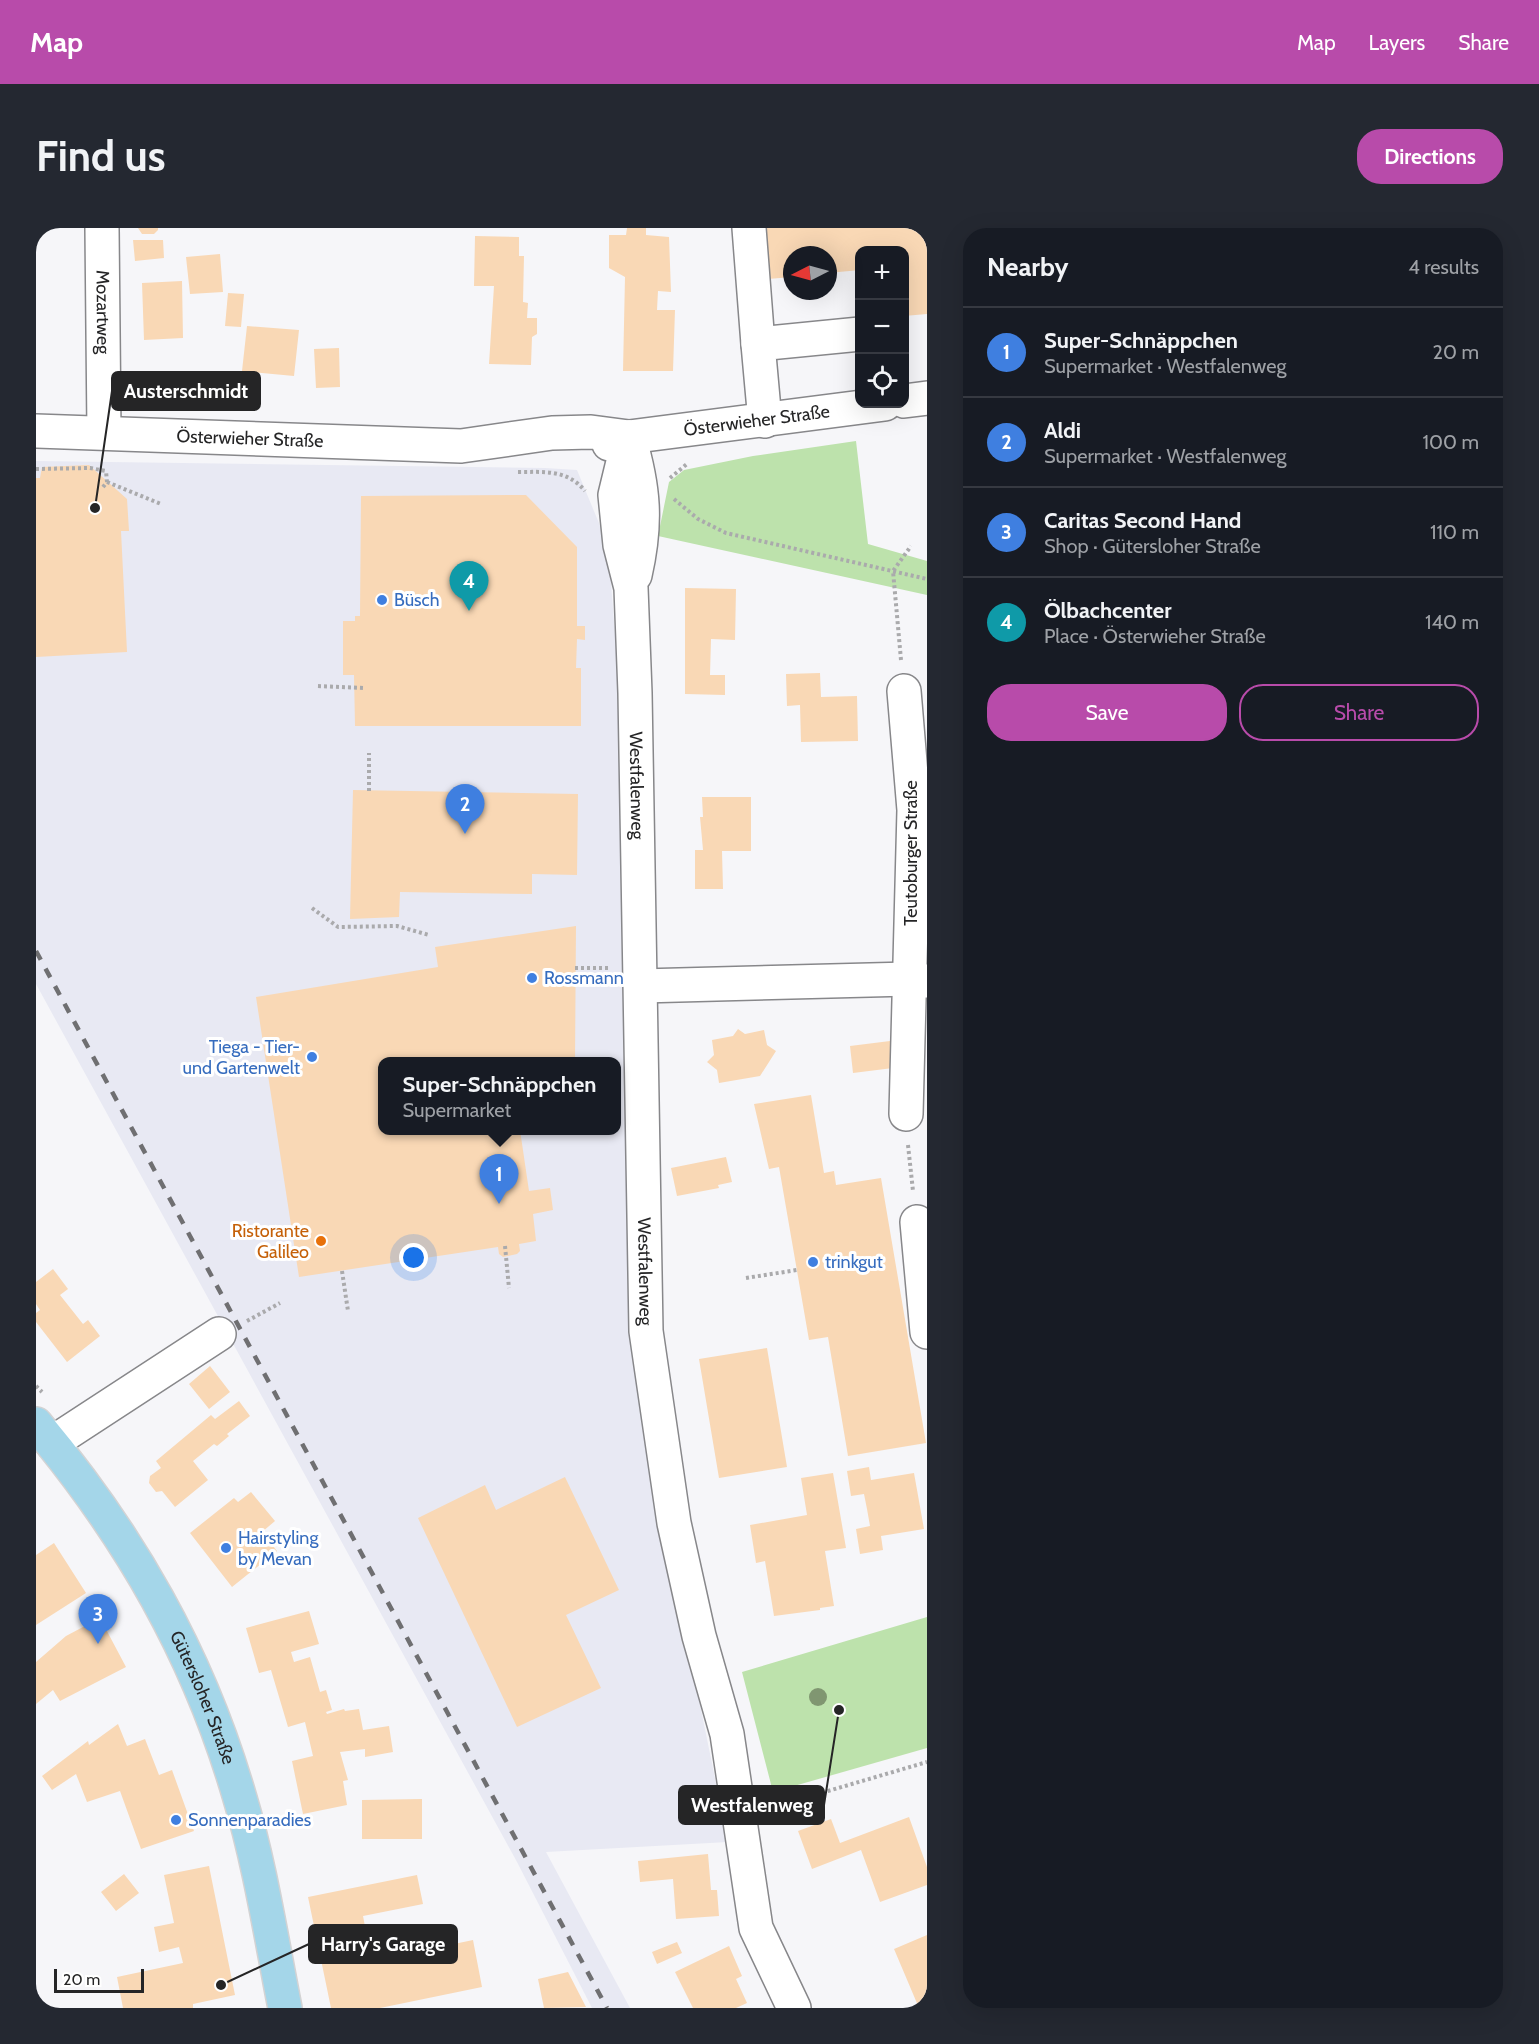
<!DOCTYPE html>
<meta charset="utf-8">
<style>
body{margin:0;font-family:Cabin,sans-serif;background:#242831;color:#f1f3f6}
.controls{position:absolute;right:18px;top:18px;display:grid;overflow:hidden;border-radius:12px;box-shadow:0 6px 24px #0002}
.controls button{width:54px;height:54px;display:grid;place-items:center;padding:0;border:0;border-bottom:2px solid #363941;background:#171b24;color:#f1f3f6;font:30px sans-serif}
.compass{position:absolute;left:747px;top:18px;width:54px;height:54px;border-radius:50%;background:#171b24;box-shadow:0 6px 24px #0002;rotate:264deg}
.scale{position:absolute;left:18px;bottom:15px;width:90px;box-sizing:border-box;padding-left:6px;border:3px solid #252526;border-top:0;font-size:16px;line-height:21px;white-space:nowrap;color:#252526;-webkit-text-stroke:4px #fff;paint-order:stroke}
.you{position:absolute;left:378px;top:1030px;width:21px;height:21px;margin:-15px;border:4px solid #fff;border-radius:50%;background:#1a73e8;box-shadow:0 0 0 9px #1a73e833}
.badge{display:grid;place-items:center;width:39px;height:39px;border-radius:50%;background:#b84baa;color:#fff;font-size:20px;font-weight:700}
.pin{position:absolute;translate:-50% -50px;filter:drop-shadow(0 2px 3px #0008)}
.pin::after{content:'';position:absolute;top:32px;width:21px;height:18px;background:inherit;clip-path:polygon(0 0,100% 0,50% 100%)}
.popup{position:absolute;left:342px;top:829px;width:243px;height:78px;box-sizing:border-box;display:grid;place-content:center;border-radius:12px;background:#171b24;filter:drop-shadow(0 2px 4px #0005);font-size:20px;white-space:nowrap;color:#9ea1a6}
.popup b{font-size:22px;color:#f1f3f6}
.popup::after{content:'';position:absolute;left:50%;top:100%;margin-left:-12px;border:12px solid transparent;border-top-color:#171b24}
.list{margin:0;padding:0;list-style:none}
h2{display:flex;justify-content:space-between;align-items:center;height:78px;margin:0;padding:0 24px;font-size:26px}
h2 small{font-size:20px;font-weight:400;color:#9ea1a6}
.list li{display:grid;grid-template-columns:39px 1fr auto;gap:18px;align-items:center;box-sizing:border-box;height:90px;padding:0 24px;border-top:2px solid #363941}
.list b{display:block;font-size:22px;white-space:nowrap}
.list p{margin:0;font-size:20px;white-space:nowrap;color:#9ea1a6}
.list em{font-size:20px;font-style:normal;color:#9ea1a6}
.actions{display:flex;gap:12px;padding:18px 24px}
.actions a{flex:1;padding:14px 0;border:2px solid #b84baa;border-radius:24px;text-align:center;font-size:21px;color:#b84baa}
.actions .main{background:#b84baa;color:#fff}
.icon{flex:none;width:33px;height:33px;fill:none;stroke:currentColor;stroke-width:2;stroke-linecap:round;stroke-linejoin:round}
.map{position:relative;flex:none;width:891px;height:1780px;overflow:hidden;border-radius:24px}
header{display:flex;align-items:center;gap:36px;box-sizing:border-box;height:84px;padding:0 30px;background:#b84baa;color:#fff}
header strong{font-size:28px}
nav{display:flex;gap:33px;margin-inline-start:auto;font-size:21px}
.intro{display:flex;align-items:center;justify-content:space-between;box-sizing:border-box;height:144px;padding:0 36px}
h1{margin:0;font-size:42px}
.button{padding:15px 27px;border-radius:24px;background:#b84baa;color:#fff;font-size:21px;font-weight:700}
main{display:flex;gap:36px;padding:0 36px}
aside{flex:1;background:#171b24;border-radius:24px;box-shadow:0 6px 24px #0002}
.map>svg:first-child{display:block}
.built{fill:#e8e9f3;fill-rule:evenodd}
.green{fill:#bde2ac}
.building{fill:#f9d8b5}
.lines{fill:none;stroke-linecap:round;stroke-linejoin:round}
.minor-casing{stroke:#87878a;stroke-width:36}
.major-casing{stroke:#d3d3d4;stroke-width:36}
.path{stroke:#aaaaac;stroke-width:4;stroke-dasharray:3 3;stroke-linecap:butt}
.minor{stroke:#fff;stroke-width:33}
.major{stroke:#a4d6e9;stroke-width:33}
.rail{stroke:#6f6f71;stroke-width:4.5;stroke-dasharray:10 10;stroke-linecap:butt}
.tree{fill:#809671}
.shop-dot{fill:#3f7fe0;stroke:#fff;stroke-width:2}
.food-dot{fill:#e8710a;stroke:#fff;stroke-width:2}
.labels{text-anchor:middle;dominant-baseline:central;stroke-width:6;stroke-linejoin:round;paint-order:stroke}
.street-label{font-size:18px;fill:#252526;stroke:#fff}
.shop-label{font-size:18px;fill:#366cbe;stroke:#fff;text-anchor:start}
.food-label{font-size:18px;fill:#c56008;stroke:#fff;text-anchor:end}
.leader{fill:none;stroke:#252526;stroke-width:2}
.callout-dot{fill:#252526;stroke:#fff;stroke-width:2}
.callout{fill:#252526;stroke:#252526;stroke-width:2}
.callout-label{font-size:20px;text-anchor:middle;font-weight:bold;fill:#fff}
</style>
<header>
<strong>Map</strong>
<nav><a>Map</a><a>Layers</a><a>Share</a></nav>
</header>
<div class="intro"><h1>Find us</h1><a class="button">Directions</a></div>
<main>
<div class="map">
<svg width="891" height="1780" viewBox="0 0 891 1780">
<rect width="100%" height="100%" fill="#f6f6f9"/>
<path class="built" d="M0,233L509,240L541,242L572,317L587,508L628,1300L692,1614L510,1624L594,1780H556L481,1634L0,756ZM346,834H580V902H346Z"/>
<path class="green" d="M820,213L832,316L891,333V367L622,308L633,254L648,242L717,228Z
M891,1389V1520L737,1564L706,1444Z"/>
<path class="building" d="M102,0H122V2L118,6H106Z
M591,0H610V7L633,9L635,64L622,63L621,82H639L637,143H587L589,49L573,40V7H590Z
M728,0H891V86L868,88V22H824V42L792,45V27H756V49L732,51Z
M439,8L483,9V28H488L487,74L492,75L491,90H501V106L496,109L495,137L453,136L458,58H438Z
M97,12H127L128,30L99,33Z
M184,26L187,64L154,66L150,29Z
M146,53L147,110L108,112L106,55Z
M192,65L208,66L205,99L189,98Z
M211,98L263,102L258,148L206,143Z
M303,120L304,159L280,160L278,121Z
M53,237L91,271L93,303H85L91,424L0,429V250H4L6,239Z
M490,267L541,319V398H549V412L541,411L540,440H545V498H319L318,447H307V393H319V388H324L325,268Z
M649,360L700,361L699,412L675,411L674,447H689V467L649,466Z
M784,445L785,469L821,468L822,513L765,514L764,477L751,478L750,446Z
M317,562L542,566L541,647L496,646V666L364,664L363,689L314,691Z
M666,569H715V623H686L687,661H659V622H667L664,589H667Z
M540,698L539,834H346V902H484L493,963L514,960L517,982L497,986L500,1013L483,1016L484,1023L481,1026L467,1029L463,1026L462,1019L263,1049L220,769L402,739L399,719Z
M702,801L709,806L728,802L731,817L740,823L724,848L683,855L681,842L671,834L678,827L676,812L697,808Z
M854,813L857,840L817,845L814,818Z
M775,867L788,945L798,943L800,957L845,950L890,1215L812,1228L792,1109L773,1112L743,939L733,941L718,876Z
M690,929L696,954L682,957L683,960L641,968L635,940Z
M17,1041L32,1061L24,1067L47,1096L52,1092L64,1108L31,1134L0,1094V1085L4,1082L0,1076V1054Z
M731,1120L751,1239L683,1250L663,1131Z
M174,1138L194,1164L173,1181L153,1156Z
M203,1173L214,1188L191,1206L193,1208L181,1218L178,1216L157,1233L172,1252L139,1279L126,1263L120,1264L113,1255L114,1248L125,1240L120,1233L175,1187L179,1191Z
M833,1239L835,1252L878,1245L888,1301L845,1308L847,1322L824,1326L820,1301L834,1298L831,1281L828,1266L815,1268L811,1243Z
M797,1245L810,1320L789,1323L798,1378L784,1380V1382L738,1388L729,1333L720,1335L714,1297L771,1287L765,1250Z
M529,1249L583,1362L530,1387L565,1460L481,1499L382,1290L449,1257L460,1282Z
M215,1264L239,1293L226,1304L241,1323L196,1359L154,1305L198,1270L202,1274Z
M18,1315L50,1365L0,1397V1327Z
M273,1383L283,1416L255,1424L258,1434L274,1429L284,1464L290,1462L296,1482L290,1484L291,1486L308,1481L309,1483L323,1481L327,1502L353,1498L357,1524L329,1529V1521L304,1524L312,1552L307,1553L311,1577L267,1586L256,1533L277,1528L269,1494L252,1499L235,1442L223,1445L210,1400Z
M64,1390L90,1439L24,1473L17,1462L0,1476V1434L30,1408Z
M82,1496L91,1518L109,1511L123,1547L136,1542L158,1603L105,1621L84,1563L51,1574L40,1546L16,1562L6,1548L52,1513L53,1517Z
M386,1571V1611H326V1572Z
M873,1589L891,1639V1657L844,1674L825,1622L776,1641L762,1603L795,1591L804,1615Z
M672,1626L675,1662H681L683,1688L640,1691L637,1651L604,1654L602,1633Z
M173,1638L199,1767L157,1776V1780H87L81,1749L147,1735L143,1719L123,1724L118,1699L138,1695L128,1647Z
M88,1646L103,1665L80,1683L65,1664Z
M381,1647L387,1676L327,1688L332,1714L343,1712L347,1731L437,1712L446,1759L344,1780H295L272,1669Z
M891,1707V1780H883L858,1721Z
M641,1714L646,1725L621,1736L616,1724Z
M693,1718L706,1748L700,1751L711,1775L700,1780H657L639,1744Z
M532,1744L550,1779L508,1780L502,1751Z"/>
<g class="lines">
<defs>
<g id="minor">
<path id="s1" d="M66,0L68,205"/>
<path d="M713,0L722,116"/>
<path d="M868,173L891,170"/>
<path d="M729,193L722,116L824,106"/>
<path id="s2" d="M0,203L425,218L516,205L555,204L593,209"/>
<path id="s3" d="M593,209L579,267L584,317L595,360L599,465L610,1103L638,1295L663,1408L691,1506L720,1700L758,1780"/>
<path d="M593,209C608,260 611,294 599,347"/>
<path id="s4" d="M573,216L593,209L849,176"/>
<path d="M868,463L878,582L870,886"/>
<path d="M605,758L873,751L891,753"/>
<path d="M881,994L891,1104"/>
<path d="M16,1215L183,1106"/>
</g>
<g id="major">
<path id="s5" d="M0,1196C94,1308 162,1427 203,1567C224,1636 235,1709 249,1780"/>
</g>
</defs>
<use href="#minor" class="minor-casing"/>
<use href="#major" class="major-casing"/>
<path class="path" d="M868,90L871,88
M0,241L54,240L70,243
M482,244C508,244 531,241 549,263
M634,250L651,236
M71,254L125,276
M67,259L71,254L70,243
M638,271L662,291L690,305L891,351
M865,432L857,343L875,318
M282,458L329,460
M333,563V525
M276,680L302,699L361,698L393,707
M539,740H572
M872,917L877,963
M469,1018L473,1060
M306,1043L312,1083
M710,1050L761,1042
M211,1093L244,1075
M0,1158L6,1164
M734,1580L891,1534"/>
<use href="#minor" class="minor"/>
<use href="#major" class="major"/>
<path class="rail" d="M0,723L571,1780"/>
</g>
<circle class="tree" cx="782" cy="1469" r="9"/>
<g class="shop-dot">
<circle cx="346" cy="372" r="6"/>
<circle cx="496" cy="750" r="6"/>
<circle cx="276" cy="829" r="6"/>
<circle cx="777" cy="1034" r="6"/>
<circle cx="190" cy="1320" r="6"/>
<circle cx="140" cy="1592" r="6"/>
</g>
<circle class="food-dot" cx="285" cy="1013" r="6"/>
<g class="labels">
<g class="street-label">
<text stroke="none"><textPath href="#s1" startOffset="84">Mozartweg</textPath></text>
<text stroke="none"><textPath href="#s4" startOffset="150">Österwieher Straße</textPath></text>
<text stroke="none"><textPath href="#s2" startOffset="214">Österwieher Straße</textPath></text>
<text stroke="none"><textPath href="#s3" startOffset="352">Westfalenweg</textPath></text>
<text transform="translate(875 625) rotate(-90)">Teutoburger Straße</text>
<text stroke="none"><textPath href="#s3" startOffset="838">Westfalenweg</textPath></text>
<text stroke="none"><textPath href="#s5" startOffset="322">Gütersloher Straße</textPath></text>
</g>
<g class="shop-label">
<text x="358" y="372">Büsch</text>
<text x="508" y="750">Rossmann</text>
<text x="264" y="819" text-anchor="end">Tiega - Tier-<tspan x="264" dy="21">und Gartenwelt</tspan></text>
<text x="789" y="1034">trinkgut</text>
<text x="202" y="1310">Hairstyling<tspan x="202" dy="21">by Mevan</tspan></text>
<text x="152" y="1592">Sonnenparadies</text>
</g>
<g class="food-label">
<text x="273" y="1003">Ristorante<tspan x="273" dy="21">Galileo</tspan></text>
</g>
</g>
<path class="leader" d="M59 280L76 163M803 1482L788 1577M185 1757L273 1716"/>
<g class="callout-dot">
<circle cx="59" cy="280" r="6"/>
<circle cx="803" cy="1482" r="6"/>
<circle cx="185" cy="1757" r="6"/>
</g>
<g class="callout">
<rect x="76" y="144" width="148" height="38" rx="6"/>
<rect x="643" y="1558" width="145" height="38" rx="6"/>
<rect x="273" y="1697" width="148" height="38" rx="6"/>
</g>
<g class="callout-label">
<text x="150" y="170">Austerschmidt</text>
<text x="716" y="1584">Westfalenweg</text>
<text x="347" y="1723">Harry's Garage</text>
</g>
</svg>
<div class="controls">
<button>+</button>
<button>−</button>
<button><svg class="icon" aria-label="locate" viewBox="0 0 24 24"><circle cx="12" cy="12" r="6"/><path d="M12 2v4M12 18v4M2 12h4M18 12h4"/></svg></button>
</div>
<svg class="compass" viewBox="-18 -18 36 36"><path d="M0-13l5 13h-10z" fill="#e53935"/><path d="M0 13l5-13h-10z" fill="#9ea1a6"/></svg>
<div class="scale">20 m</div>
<div class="you"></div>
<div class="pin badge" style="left:463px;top:976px;background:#3f7fe0">1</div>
<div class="popup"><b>Super-Schnäppchen</b>Supermarket</div>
<div class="pin badge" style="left:429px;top:606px;background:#3f7fe0">2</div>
<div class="pin badge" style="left:62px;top:1416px;background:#3f7fe0">3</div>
<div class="pin badge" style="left:433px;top:383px;background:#0f9aa8">4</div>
</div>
<aside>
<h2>Nearby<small>4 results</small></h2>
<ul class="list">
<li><span class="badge" style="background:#3f7fe0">1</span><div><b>Super-Schnäppchen</b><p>Supermarket · Westfalenweg</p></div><em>20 m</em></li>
<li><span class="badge" style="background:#3f7fe0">2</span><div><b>Aldi</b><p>Supermarket · Westfalenweg</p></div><em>100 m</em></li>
<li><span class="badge" style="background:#3f7fe0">3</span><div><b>Caritas Second Hand</b><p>Shop · Gütersloher Straße</p></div><em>110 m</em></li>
<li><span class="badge" style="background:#0f9aa8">4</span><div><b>Ölbachcenter</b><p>Place · Österwieher Straße</p></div><em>140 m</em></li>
</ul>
<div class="actions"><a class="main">Save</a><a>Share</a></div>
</aside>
</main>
